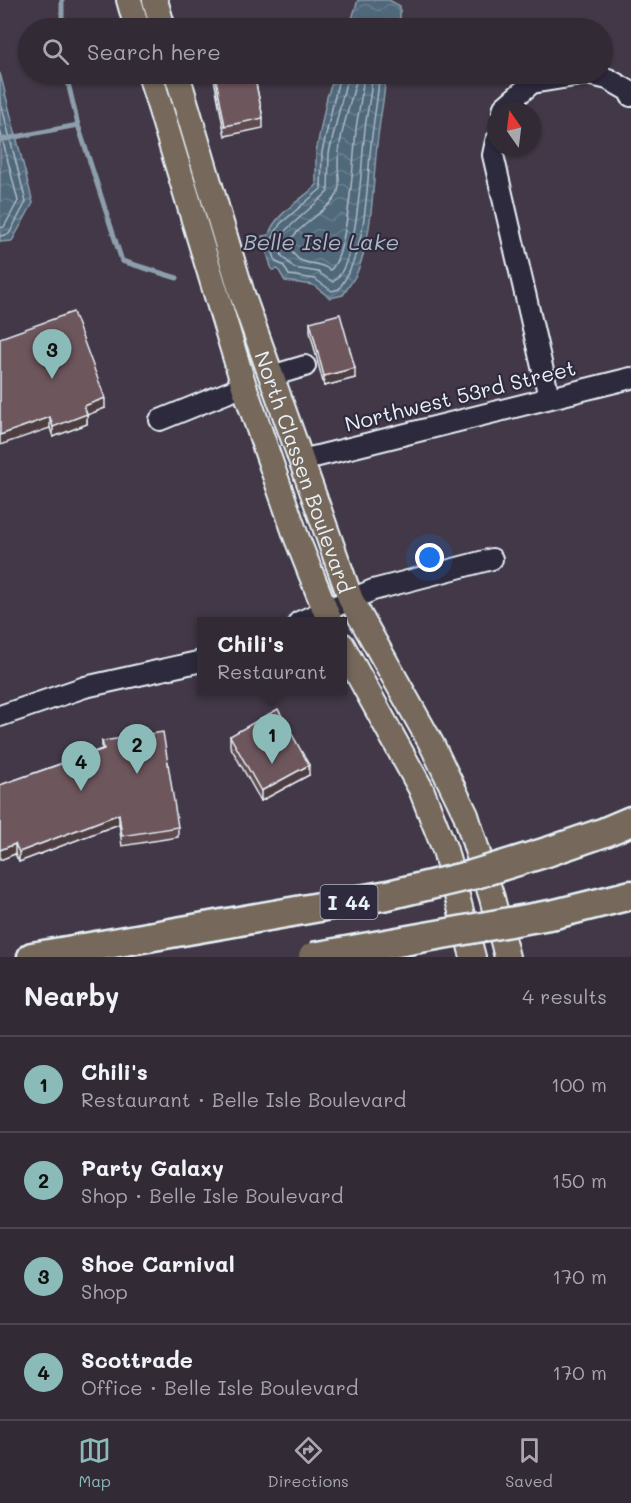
<!DOCTYPE html>
<meta charset="utf-8">
<style>
body{margin:0;font-family:Mali,sans-serif;background:#3a323d;color:#f1f3f6}
.compass{position:absolute;left:487px;top:102px;width:54px;height:54px;border-radius:50%;background:#322a35;box-shadow:0 2px 4px #0004;rotate:346deg}
.you{position:absolute;left:430px;top:558px;width:21px;height:21px;margin:-15px;border:4px solid #fff;border-radius:50%;background:#1a73e8;box-shadow:0 0 0 9px #1a73e833}
.badge{display:grid;place-items:center;width:39px;height:39px;border-radius:50%;background:#8bbbb9;color:#111;font-size:20px;font-weight:700}
.pin{position:absolute;translate:-50% -50px;filter:drop-shadow(0 2px 3px #0008)}
.pin::after{content:'';position:absolute;top:32px;width:21px;height:18px;background:inherit;clip-path:polygon(0 0,100% 0,50% 100%)}
.popup{position:absolute;left:197px;top:617px;width:150px;height:78px;box-sizing:border-box;display:grid;place-content:center;border-radius:0px;background:#322a35;filter:drop-shadow(0 2px 4px #0005);font-size:20px;white-space:nowrap;color:#a8a7ad}
.popup b{font-size:22px;color:#f1f3f6}
.popup::after{content:'';position:absolute;left:50%;top:100%;margin-left:-12px;border:12px solid transparent;border-top-color:#322a35}
.list{margin:0;padding:0;list-style:none}
h2{display:flex;justify-content:space-between;align-items:center;height:78px;margin:0;padding:0 24px;font-size:26px}
h2 small{font-size:20px;font-weight:400;color:#a8a7ad}
.list li{display:grid;grid-template-columns:39px 1fr auto;gap:18px;align-items:center;box-sizing:border-box;height:96px;padding:0 24px;border-top:2px solid #4d4650}
.list b{display:block;font-size:22px;white-space:nowrap}
.list p{margin:0;font-size:20px;white-space:nowrap;color:#a8a7ad}
.list em{font-size:20px;font-style:normal;color:#a8a7ad}
.icon{flex:none;width:33px;height:33px;fill:none;stroke:currentColor;stroke-width:2;stroke-linecap:round;stroke-linejoin:round}
.map{position:relative;flex:none;width:631px;height:957px;overflow:hidden}
.search{position:absolute;background:#322a35;box-shadow:0 2px 4px #0004;left:18px;right:18px;top:18px;height:66px;display:flex;align-items:center;gap:15px;box-sizing:border-box;padding:0 21px;border-radius:33px;color:#a8a7ad;font-size:22px}
.sheet{height:462px;background:#322a35}
nav{display:flex;justify-content:space-around;align-items:center;box-sizing:border-box;height:84px;border-top:2px solid #4d4650;background:#322a35;font-size:16px;color:#a8a7ad}
nav a{display:grid;justify-items:center;gap:3px}
nav .on{color:#8bbbb9}
.map>svg:first-child{display:block}
.water{fill:url(#water-waves);stroke:#8d9eac;stroke-width:1.5}
.lines{fill:none;stroke-linecap:round;stroke-linejoin:round}
.shore{stroke:#abbac6;stroke-width:1.5}
.stream{stroke:#8d9eac;stroke-width:5}
.minor-casing{stroke:#e8f1f8;stroke-width:24}
.major-casing{stroke:#e8f1f8;stroke-width:28}
.highway-casing{stroke:#e8f1f8;stroke-width:33}
.minor{stroke:#2f2a3d;stroke-width:20}
.major{stroke:#76695c;stroke-width:24}
.highway{stroke:#76695c;stroke-width:28}
.highway-bridge-casing{stroke:#e8f1f8;stroke-width:33;stroke-linecap:butt}
.highway-bridge{stroke:#76695c;stroke-width:28}
.wall{fill:#5f4b50;stroke:#e8f1f8;stroke-width:1.5}
.shaded-wall{fill:#4d3d41;stroke:#e8f1f8;stroke-width:1.5}
.building{fill:#6e575d;stroke:#e8f1f8;stroke-width:1.5}
.labels{text-anchor:middle;dominant-baseline:central;stroke-width:4.5;stroke-linejoin:round;paint-order:stroke}
.shield{fill:#2f2a3d;stroke:#b0b5c0;stroke-width:1.5}
.shield-label{font-size:20px;font-weight:bold;fill:#e8f1f8}
.street-label{font-size:21px;fill:#e8f1f8;stroke:#2f2a3d}
.water-label{font-size:22px;font-style:italic;fill:#abbac6;stroke:#2f2a3d}
</style>
<div class="map">
<svg width="631" height="957" viewBox="0 0 631 957">
<defs>
<pattern id="water-waves" width="16" height="10" patternUnits="userSpaceOnUse" patternTransform="scale(1.5)"><rect width="16" height="10" fill="#50677a"/><path d="M0 5q4-4 8 0t8 0" fill="none" stroke="#697d8e"/></pattern>
</defs>
<rect width="100%" height="100%" fill="#423847"/>
<filter id="ink" filterUnits="userSpaceOnUse"><feTurbulence type="fractalNoise" baseFrequency=".0167" numOctaves="2"/><feDisplacementMap in="SourceGraphic" scale="12" xChannelSelector="R" yChannelSelector="G"/><feConvolveMatrix kernelMatrix="1 2 1 2 8 2 1 2 1" color-interpolation-filters="sRGB"/></filter>
<g filter="url(#ink)">
<path class="water" d="M358,0H389L400,6V28H349Z
M0,73L33,203L12,241L0,242Z
M335,74H385C386,93 381,110 379,129C372,175 375,232 356,275C352,282 347,289 343,295L330,298L313,285L285,281L278,269L272,270L262,236L269,235C272,217 302,199 316,186V152L327,97Z"/>
<g class="lines">
<path class="shore" d="M340,74L322,152L321,189L280,224L270,243L276,262L283,265L289,275L315,279L332,291L339,289C371,243 365,181 373,128C375,110 379,92 379,74
M348,74L329,153L328,192L286,230L279,245L282,256L294,268L318,272L333,282C359,264 361,162 365,129C367,110 372,93 372,74
M360,76L363,78C363,95 358,112 356,129C354,153 348,259 330,270C318,261 309,265 300,260C298,259 289,250 289,247C287,233 327,211 335,198C341,189 339,177 338,167C338,136 350,107 357,77Z
M0,99L26,202L9,234L0,236
M0,130L18,201L4,227L0,228"/>
<path class="stream" d="M62,0V28
M78,125L122,261L177,278
M0,140L78,125L66,74"/>
<defs>
<path id="minor" d="M503,111L504,107L532,83L587,74L608,79L629,91L631,96
M496,141L493,155L549,397
M271,376L305,366
M160,420L244,386
M302,460L631,378
M299,622L373,590L492,559
M0,716L85,687L202,661"/>
<g id="major">
<path d="M129,0L137,28"/>
<path d="M155,0L163,28"/>
<path d="M150,74L244,386L296,536L330,622"/>
<path id="s1" d="M177,74L242,294L351,600L432,745L466,815L492,898L507,957"/>
<path d="M342,645L421,789L445,850L473,957"/>
</g>
<path id="highway" d="M547,852L605,832L631,821
M555,914L631,895
M32,957L148,937"/>
</defs>
<use href="#minor" class="minor-casing"/>
<use href="#major" class="major-casing"/>
<use href="#highway" class="highway-casing"/>
<use href="#minor" class="minor"/>
<use href="#major" class="major"/>
<use href="#highway" class="highway"/>
<defs>
<path id="highway-bridge" d="M148,937L388,895L472,875L547,852
M313,957L555,914"/>
</defs>
<use href="#highway-bridge" class="highway-bridge-casing"/>
<use href="#highway-bridge" class="highway-bridge"/>
</g>
<path class="wall" d="M213,74H254L263,118V128L225,136Z
M310,322L355,378L324,386L310,332Z
M0,338L105,408L87,415V424L53,437L50,428Z
M230,736L309,775L261,801L230,746Z
M102,741L178,827V837L122,846L119,824L19,862L15,854L0,860V785L102,749Z"/>
<path class="shaded-wall" d="M355,368V378L324,386V376Z
M105,398V408L87,415V424L53,437V427L84,406Z
M50,417V428L0,445V435Z
M309,765V775L261,801V791Z
M119,814V824L19,862V852Z
M15,844V854L0,860V850Z"/>
<path class="building" d="M215,74H254L263,118L225,126Z
M73,312L105,398L84,406L87,414L53,427L50,417L0,435V338Z
M340,314L355,368L324,376L310,322Z
M278,709L309,765L261,791L230,736Z
M163,732L178,827L122,836L119,814L19,852L15,844L0,850V785L104,749L102,741Z"/>
</g>
<g class="labels">
<rect class="shield" x="320.5" y="885" width="57" height="34" rx="4.5"/>
<g class="shield-label">
<text x="349" y="902">I 44</text>
</g>
<g class="street-label">
<text transform="translate(460 395) rotate(-14)">Northwest 53rd Street</text>
<text stroke="none"><textPath href="#s1" startOffset="418">North Classen Boulevard</textPath></text>
</g>
<g class="water-label">
<text x="321" y="241">Belle Isle Lake</text>
</g>
</g>
</svg>
<svg class="compass" viewBox="-18 -18 36 36"><path d="M0-13l5 13h-10z" fill="#e53935"/><path d="M0 13l5-13h-10z" fill="#a8a7ad"/></svg>
<div class="you"></div>
<div class="pin badge" style="left:272px;top:764px">1</div>
<div class="popup"><b>Chili's</b>Restaurant</div>
<div class="pin badge" style="left:137px;top:774px">2</div>
<div class="pin badge" style="left:52px;top:379px">3</div>
<div class="pin badge" style="left:81px;top:791px">4</div>
<div class="search"><svg class="icon" aria-label="search" viewBox="0 0 24 24"><circle cx="10" cy="10" r="6"/><path d="M15 15l6 6"/></svg>Search here</div>
</div>
<section class="sheet">
<h2>Nearby<small>4 results</small></h2>
<ul class="list">
<li><span class="badge">1</span><div><b>Chili's</b><p>Restaurant · Belle Isle Boulevard</p></div><em>100 m</em></li>
<li><span class="badge">2</span><div><b>Party Galaxy</b><p>Shop · Belle Isle Boulevard</p></div><em>150 m</em></li>
<li><span class="badge">3</span><div><b>Shoe Carnival</b><p>Shop</p></div><em>170 m</em></li>
<li><span class="badge">4</span><div><b>Scottrade</b><p>Office · Belle Isle Boulevard</p></div><em>170 m</em></li>
</ul>
</section>
<nav>
<a class="on"><svg class="icon" aria-label="map" viewBox="0 0 24 24"><path d="M3 6l6-2 6 2 6-2v14l-6 2-6-2-6 2zM9 4v14M15 6v14"/></svg>Map</a>
<a><svg class="icon" aria-label="directions" viewBox="0 0 24 24"><path d="M12 3l9 9-9 9-9-9zM9 14v-3h6M13 9l2 2-2 2"/></svg>Directions</a>
<a><svg class="icon" aria-label="saved" viewBox="0 0 24 24"><path d="M7 4h10v16l-5-4-5 4z"/></svg>Saved</a>
</nav>
